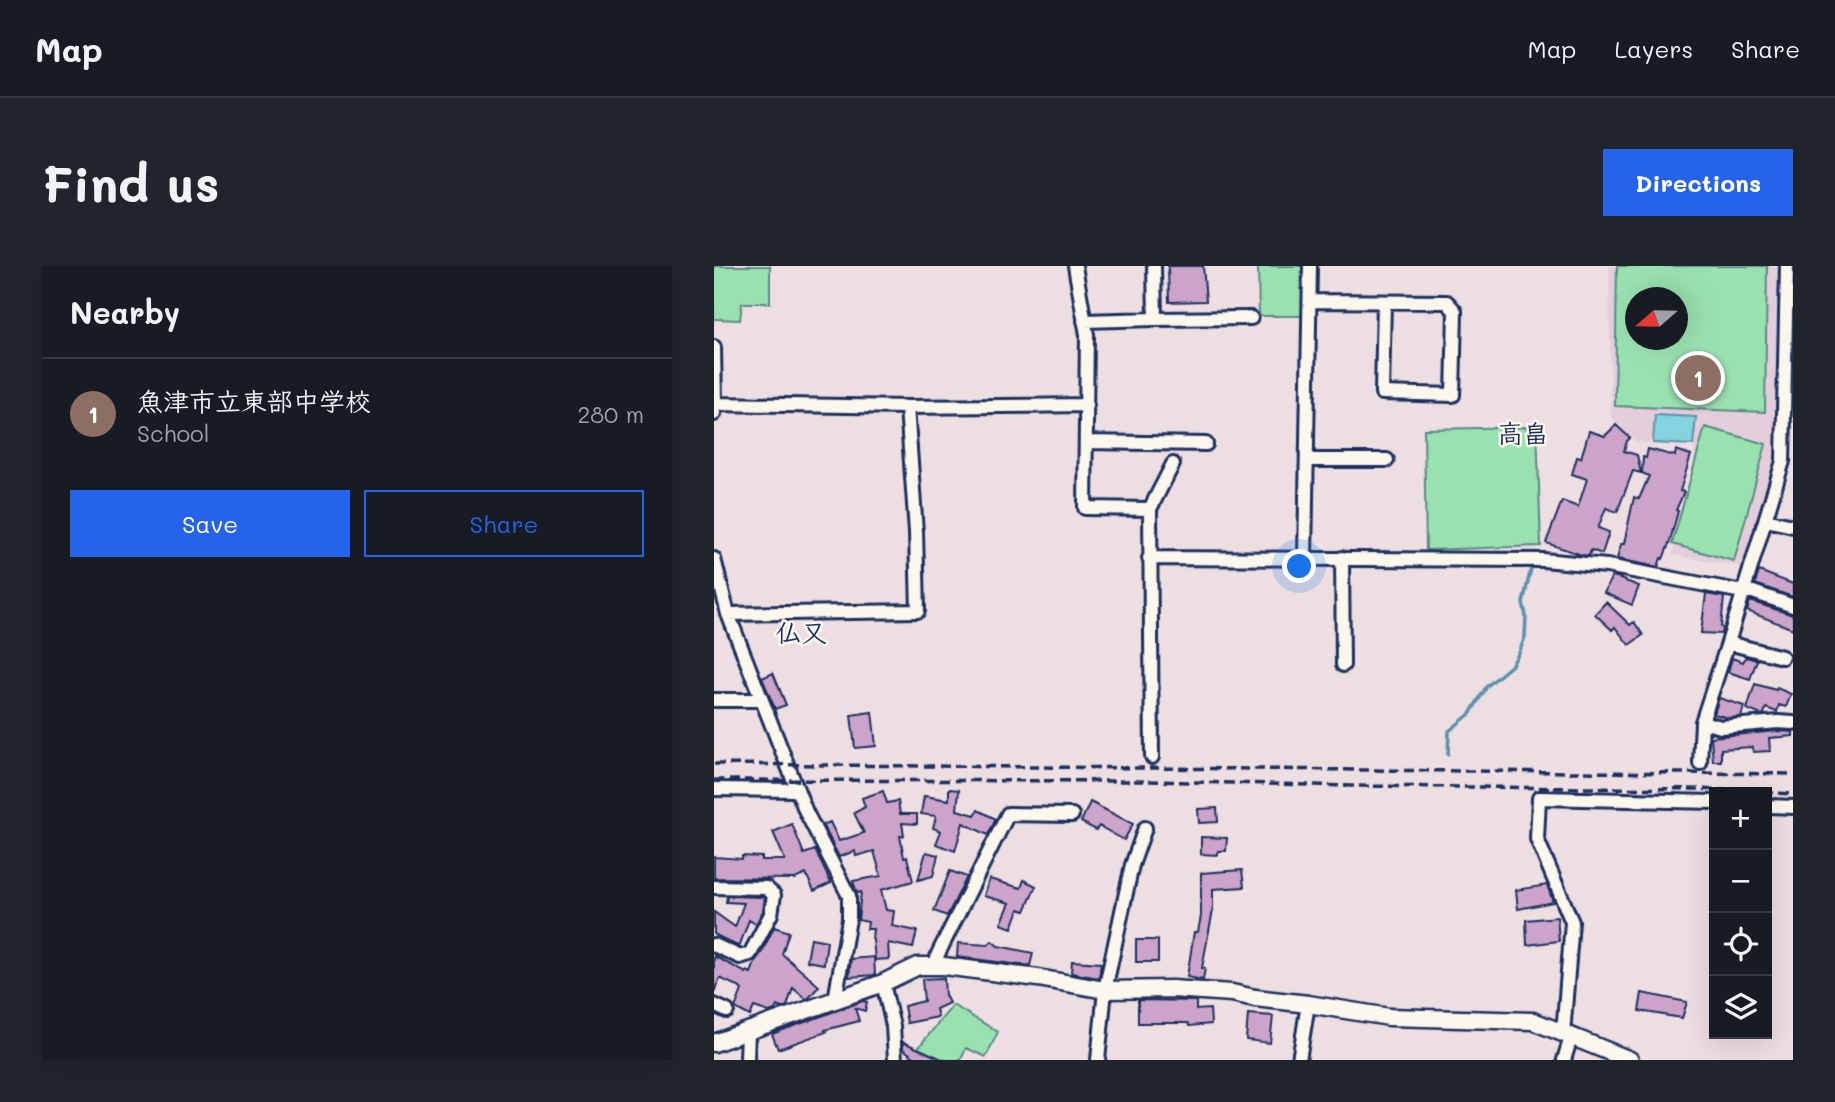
<!DOCTYPE html>
<meta charset="utf-8">
<style>
body{margin:0;font-family:Mali,"Klee One",sans-serif;background:#20242c;color:#f1f3f6}
.controls{position:absolute;right:21px;bottom:21px;display:grid;overflow:hidden;border-radius:0px;box-shadow:0 7px 28px #0002}
.controls button{width:63px;height:63px;display:grid;place-items:center;padding:0;border:0;border-bottom:2px solid #363941;background:#171b24;color:#f1f3f6;font:35px sans-serif}
.compass{position:absolute;left:911px;top:21px;width:63px;height:63px;border-radius:50%;background:#171b24;box-shadow:0 7px 28px #0002;rotate:250deg}
.you{position:absolute;left:586px;top:301px;width:24px;height:24px;margin:-18px;border:5px solid #fff;border-radius:50%;background:#1a73e8;box-shadow:0 0 0 10px #1a73e833}
.badge{display:grid;place-items:center;width:46px;height:46px;border-radius:50%;background:#2563eb;color:#fff;font-size:23px;font-weight:700}
.pin{position:absolute;translate:-50% -50%;border:4px solid #fff;box-shadow:0 2px 7px #0006}
.list{margin:0;padding:0;list-style:none}
h2{display:flex;justify-content:space-between;align-items:center;height:91px;margin:0;padding:0 28px;font-size:30px}
h2 small{font-size:23px;font-weight:400;color:#9ea1a6}
.list li{display:grid;grid-template-columns:46px 1fr auto;gap:21px;align-items:center;box-sizing:border-box;height:112px;padding:0 28px;border-top:2px solid #363941}
.list b{display:block;font-size:26px;white-space:nowrap}
.list p{margin:0;font-size:23px;white-space:nowrap;color:#9ea1a6}
.list em{font-size:23px;font-style:normal;color:#9ea1a6}
.actions{display:flex;gap:14px;padding:21px 28px}
.actions a{flex:1;padding:16px 0;border:2px solid #2563eb;border-radius:0px;text-align:center;font-size:24px;color:#2563eb}
.actions .main{background:#2563eb;color:#fff}
.icon{flex:none;width:38px;height:38px;fill:none;stroke:currentColor;stroke-width:2;stroke-linecap:round;stroke-linejoin:round}
.map{position:relative;flex:none;width:1079px;height:794px;overflow:hidden;border-radius:0px}
header{display:flex;align-items:center;gap:42px;box-sizing:border-box;height:98px;padding:0 35px;background:#171b24;border-bottom:2px solid #363941}
header strong{font-size:33px}
nav{display:flex;gap:38px;margin-inline-start:auto;font-size:24px}
.intro{display:flex;align-items:center;justify-content:space-between;box-sizing:border-box;height:168px;padding:0 42px}
h1{margin:0;font-size:49px}
.button{padding:18px 32px;border-radius:0px;background:#2563eb;color:#fff;font-size:24px;font-weight:700}
main{display:flex;gap:42px;padding:0 42px}
aside{flex:1;background:#171b24;border-radius:0px;box-shadow:0 7px 28px #0002}
.map>svg:first-child{display:block}
.built{fill:#e3cdda;fill-rule:evenodd}
.green{fill:#9ae1b0;stroke:#5a8887;stroke-width:2;fill-rule:evenodd}
.water{fill:#84d3e1;stroke:#5a91ad;stroke-width:2}
.lines{fill:none;stroke-linecap:round;stroke-linejoin:round}
.stream{stroke:#5a91ad;stroke-width:3.5}
.building{fill:#cda4c9;stroke:#1b2f5e;stroke-width:2}
.minor-casing{stroke:#1b2f5e;stroke-width:18}
.tertiary-casing{stroke:#1b2f5e;stroke-width:21}
.minor{stroke:#fbf7ec;stroke-width:12}
.tertiary{stroke:#fbf7ec;stroke-width:16}
.rail{stroke:#1b2f5e;stroke-width:3.5;stroke-dasharray:10 5;stroke-linecap:butt}
.labels{text-anchor:middle;dominant-baseline:central;stroke-width:5;stroke-linejoin:round;paint-order:stroke}
.neighbourhood-label{font-size:26px;font-weight:bold;fill:#1b2f5e;stroke:#fbf7ec}
</style>
<header>
<strong>Map</strong>
<nav><a>Map</a><a>Layers</a><a>Share</a></nav>
</header>
<div class="intro"><h1>Find us</h1><a class="button">Directions</a></div>
<main>
<aside>
<h2>Nearby<small></small></h2>
<ul class="list">
<li><span class="badge" style="background:#8d6e63">1</span><div><b>魚津市立東部中学校</b><p>School</p></div><em>280 m</em></li>
</ul>
<div class="actions"><a class="main">Save</a><a>Share</a></div>
</aside>
<div class="map">
<svg width="1079" height="794" viewBox="0 0 1079 794">
<rect width="100%" height="100%" fill="#eddee2"/>
<filter id="ink" filterUnits="userSpaceOnUse"><feTurbulence type="fractalNoise" baseFrequency=".0143" numOctaves="2"/><feDisplacementMap in="SourceGraphic" scale="14" xChannelSelector="R" yChannelSelector="G"/><feConvolveMatrix kernelMatrix="1 2 1 2 8 2 1 2 1" color-interpolation-filters="sRGB"/></filter>
<g filter="url(#ink)">
<path class="built" d="M895,0H1073L1071,164L1079,16V191L1069,195L1029,301L958,289L982,194L979,179L922,176L897,151ZM922,32H964V74H922Z"/>
<path class="green" d="M0,0H56V37H28L26,54L0,53Z
M544,0H591L590,50H545Z
M903,0H1053L1051,146L901,140ZM922,32H964V74H922Z
M823,161L827,280L712,284L710,163Z
M991,161L1052,178L1020,295L958,278Z
M239,739L284,766L272,791L252,782L247,794H230L204,782Z"/>
<path class="water" d="M941,149L982,151L979,179L939,177Z"/>
<g class="lines">
<path class="stream" d="M734,488L735,465L756,448L773,420L797,400L805,387L811,371L812,350L809,337L817,302"/>
</g>
<path class="building" d="M454,0H489L492,35L455,36Z
M902,159L916,172L913,175L910,185L923,189L927,207L919,205L903,246L892,242L884,262L895,266L888,288L877,284L875,290L868,289L832,277L848,235L864,241L873,213L858,208L863,191L867,192L875,165L891,170Z
M934,183L961,190L962,184L977,189L966,225L970,226L962,244L964,245L956,275L949,293L947,292L944,301L903,293L907,278H910L920,231L925,233L935,210L928,207L929,191L932,192Z
M1045,305L1079,318V331L1041,318Z
M898,310L907,312L906,313L925,320L918,339L890,327Z
M992,328L1010,331L1007,361L1009,362L1008,368L987,367Z
M1036,335L1079,349V363L1033,345Z
M892,336L916,359L920,356L929,369L915,379L901,361L898,364L881,348Z
M1032,391L1043,394L1036,413L1014,406L1018,392L1029,396Z
M59,407L72,439L61,443L48,412Z
M1041,418L1062,424L1063,422L1077,428L1072,441L1065,439L1063,446L1052,442L1050,448L1047,449L1033,443Z
M1005,432L1030,440L1027,451L1015,452L1000,448Z
M158,446L162,480L141,482L137,449Z
M1064,465L1079,466V470L1055,472L1056,485L1039,486L1038,481L1007,483V495H999L997,471Z
M235,523L245,524L243,544L261,549L264,544L282,553L274,569L249,557L241,585L222,578L227,565L219,562L222,550L207,548L210,530L235,534Z
M169,525L173,537L184,535L186,548H203V558L188,557L190,570H186L190,592L193,591L199,615L167,624L172,644L180,645L178,660L203,665L199,682L174,677L175,693L161,694L159,674L158,673L159,663H153L154,656L144,654L147,626L143,627L139,615L167,610L160,585L142,590L141,585L125,591L109,559L116,556L125,575L150,567L140,547L151,541L148,532Z
M376,536L419,558L410,574L385,560L382,564L367,556Z
M503,542L504,556L485,557L484,543Z
M78,558L90,588L101,584L117,617L100,625L92,608L81,613L0,612V591L28,593V590L48,591V594H71L59,566Z
M487,571L513,572L512,585H504V589L487,588Z
M212,586L224,589L219,610L204,614Z
M528,604L530,621L499,623V644L488,702H491L489,714L473,711L480,666H484L487,650V607Z
M236,605L253,611L233,650L220,645Z
M275,613L307,622L310,614L322,620L311,645L305,643L298,662L287,658L296,637L270,630Z
M833,619L839,636L804,643L802,624Z
M13,630L49,631L51,632L49,645L42,658L35,654L25,681L0,668V646L21,661L30,637L12,636Z
M843,651L845,675L813,679L812,654Z
M60,661L75,666L68,688L105,720L95,732L92,733L79,722L73,740L68,742L63,740L61,744L55,746L40,741L36,750L21,742L28,724L25,721L6,712L0,726V690L32,707L33,705L37,707L42,694L48,686Z
M97,672L113,675L110,698L93,695Z
M422,674H444V696H422Z
M278,675L284,680L319,687L316,700L243,691L244,677L274,679Z
M160,691L161,709L135,711L137,693Z
M358,695L387,697L385,712L357,707Z
M230,712L231,729L235,737L222,743L224,751L193,757L190,740L210,735L208,713Z
M928,727L973,736L968,752L925,745Z
M424,734L482,735V744L496,743L497,758L475,760L474,757H424Z
M149,735L153,736L151,745L141,742L145,755L111,764L112,766L64,783L58,768Z
M534,748L559,750L556,777L532,774Z
M189,776L230,794H198L200,791L189,783Z"/>
<g class="lines">
<defs>
<path id="minor" d="M361,0L373,69L371,242L436,243L438,491
M596,35L733,36L741,45L739,129L668,127L670,36
M441,53L537,52
M370,55L441,53L440,0
M0,81L1,138L0,148
M0,138L193,141L373,139
M372,176L492,178
M593,194H673
M436,243L459,198
M1052,254L1079,260
M435,292L829,294L893,300L1029,326H1039L1079,340
M591,292L596,0
M628,292L629,399
M0,293L14,348L92,546L135,630V653L121,734
M14,348L204,345L202,266L193,141
M1014,377L1068,391
M0,434H47
M988,456L1007,461L1064,456L1079,457
M986,497L988,456L1014,377L1069,195L1073,0
M0,523L83,524
M1053,540L1079,541
M0,621L52,622L60,629L57,648L36,688L26,691L0,679
M221,700L224,688L294,548L358,549
M169,717L179,760L181,794
M0,739L13,745
M849,768L858,656L823,573L825,532L1000,536
M33,794L34,765
M384,794L391,724L418,599L431,562
M585,794L594,738
M850,794L857,771"/>
<path id="tertiary" d="M0,777L169,717L204,700H230L324,712L391,724L458,723L518,727L541,732L594,738L675,751L819,755L916,794"/>
</defs>
<use href="#minor" class="minor-casing"/>
<use href="#tertiary" class="tertiary-casing"/>
<use href="#minor" class="minor"/>
<use href="#tertiary" class="tertiary"/>
<path class="rail" d="M0,498L1079,508
M0,514L436,515L637,520L986,523L1079,528"/>
</g>
</g>
<g class="labels">
<g class="neighbourhood-label">
<text x="809" y="167">高畠</text>
<text x="87" y="366">仏又</text>
</g>
</g>
</svg>
<div class="controls">
<button>+</button>
<button>−</button>
<button><svg class="icon" aria-label="locate" viewBox="0 0 24 24"><circle cx="12" cy="12" r="6"/><path d="M12 2v4M12 18v4M2 12h4M18 12h4"/></svg></button>
<button><svg class="icon" aria-label="layers" viewBox="0 0 24 24"><path d="M12 4l9 5-9 5-9-5zM3 14l9 5 9-5"/></svg></button>
</div>
<svg class="compass" viewBox="-18 -18 36 36"><path d="M0-13l5 13h-10z" fill="#e53935"/><path d="M0 13l5-13h-10z" fill="#9ea1a6"/></svg>
<div class="you"></div>
<div class="pin badge" style="left:984px;top:112px;background:#8d6e63">1</div>
</div>
</main>
